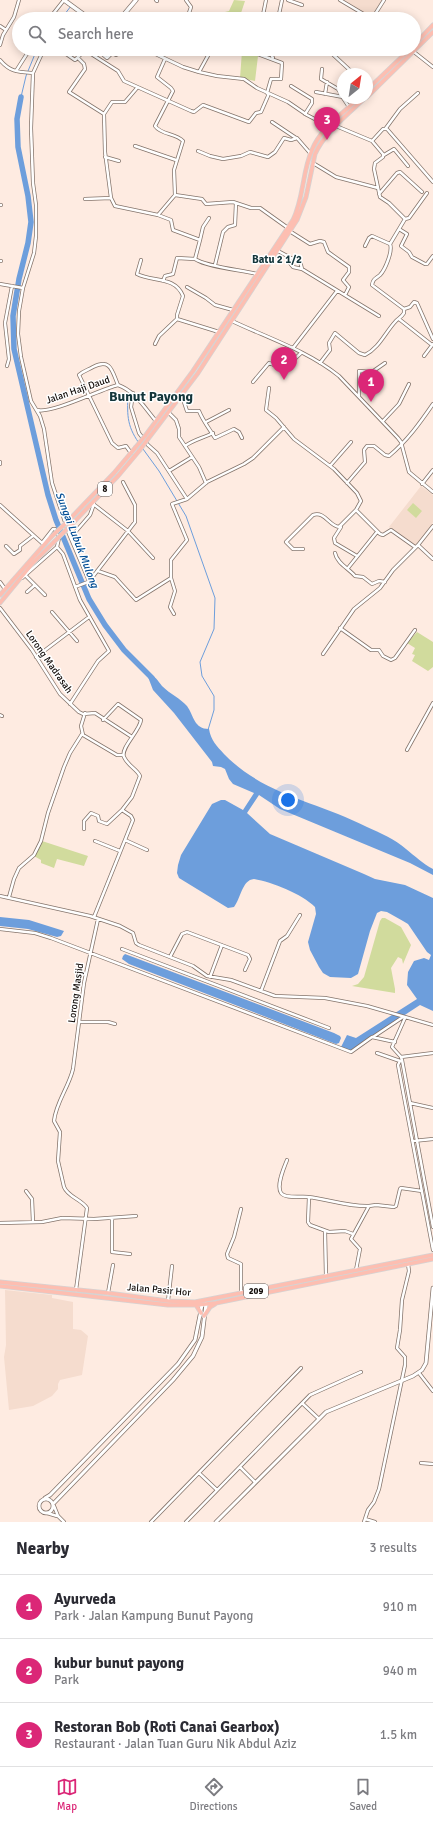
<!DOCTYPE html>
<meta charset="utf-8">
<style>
body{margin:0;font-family:Signika,sans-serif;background:#f7f7f7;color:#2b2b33}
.compass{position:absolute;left:337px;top:68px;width:36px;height:36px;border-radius:50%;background:#fff;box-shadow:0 2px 10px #0003;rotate:30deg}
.you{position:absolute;left:288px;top:800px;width:14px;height:14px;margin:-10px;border:3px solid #fff;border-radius:50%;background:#1a73e8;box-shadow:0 0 0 6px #1a73e833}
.badge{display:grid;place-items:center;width:26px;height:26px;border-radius:50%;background:#db2777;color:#fff;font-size:13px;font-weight:700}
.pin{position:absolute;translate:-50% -33px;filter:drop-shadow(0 1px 2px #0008)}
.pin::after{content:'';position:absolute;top:21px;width:14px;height:12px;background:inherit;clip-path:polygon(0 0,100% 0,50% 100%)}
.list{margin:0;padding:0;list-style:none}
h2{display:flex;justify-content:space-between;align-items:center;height:52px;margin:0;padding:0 16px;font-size:17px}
h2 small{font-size:13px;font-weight:400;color:#7c7c81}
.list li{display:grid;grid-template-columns:26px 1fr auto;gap:12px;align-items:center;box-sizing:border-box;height:64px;padding:0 16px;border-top:1px solid #e1e1e2}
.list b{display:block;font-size:15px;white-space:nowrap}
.list p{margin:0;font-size:13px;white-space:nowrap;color:#7c7c81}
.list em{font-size:13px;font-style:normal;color:#7c7c81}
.icon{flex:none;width:22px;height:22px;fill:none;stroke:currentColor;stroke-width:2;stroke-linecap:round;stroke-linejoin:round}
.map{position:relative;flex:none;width:433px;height:1522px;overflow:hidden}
.search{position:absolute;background:#fff;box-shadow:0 2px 10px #0003;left:12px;right:12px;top:12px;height:44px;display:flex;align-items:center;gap:10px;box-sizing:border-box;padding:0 14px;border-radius:22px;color:#7c7c81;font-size:15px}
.sheet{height:244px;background:#fff}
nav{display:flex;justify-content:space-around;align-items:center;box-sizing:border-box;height:56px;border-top:1px solid #e1e1e2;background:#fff;font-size:11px;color:#7c7c81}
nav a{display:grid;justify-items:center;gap:2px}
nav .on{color:#db2777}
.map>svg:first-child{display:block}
.built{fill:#f5dcce}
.green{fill:#d1db9d}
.water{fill:#6d9edc}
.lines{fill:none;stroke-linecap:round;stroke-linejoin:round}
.stream{stroke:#6d9edc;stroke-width:1}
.river{stroke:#6d9edc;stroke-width:5.5}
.minor-casing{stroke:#84746b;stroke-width:4}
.tertiary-casing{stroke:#84746b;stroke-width:4.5}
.secondary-casing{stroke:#84746b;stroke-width:5}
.primary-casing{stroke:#d5d3d3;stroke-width:5}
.minor{stroke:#fff;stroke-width:2.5}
.tertiary{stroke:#fff;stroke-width:3}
.secondary{stroke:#fff;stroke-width:3.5}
.primary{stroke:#fdbeb1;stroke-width:3.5}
.primary-bridge-casing{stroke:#d5d3d3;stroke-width:5;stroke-linecap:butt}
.primary-bridge{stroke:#fdbeb1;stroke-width:3.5}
.labels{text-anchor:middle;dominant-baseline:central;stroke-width:3;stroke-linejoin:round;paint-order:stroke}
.shield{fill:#fff;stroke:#5a5654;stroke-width:1}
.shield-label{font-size:9px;font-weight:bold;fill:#130d0a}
.street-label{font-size:10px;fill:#130d0a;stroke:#fff}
.neighbourhood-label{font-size:11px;font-weight:bold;fill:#14363b;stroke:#fff}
.water-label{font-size:11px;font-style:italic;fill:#004c94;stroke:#fff}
.district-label{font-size:14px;font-weight:bold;fill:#14363b;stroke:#fff}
</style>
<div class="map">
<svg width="433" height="1522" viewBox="0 0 433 1522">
<rect width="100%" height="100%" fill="#feebe1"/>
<path class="built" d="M342,0H383L373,15L368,12L366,14Z
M421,486L433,495V522L428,531L416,545H413L389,527Z
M5,1290L52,1295V1298L73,1302V1329L81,1330L88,1336L82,1375L60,1380L58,1384V1389L52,1396L33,1406L9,1410L4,1357L6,1345Z"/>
<path class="green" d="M234,0L245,1L239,19H229L224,14L225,12L229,11Z
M242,51L258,56L255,81L240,78Z
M413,503L422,511L416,518L407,510Z
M417,632L433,642V667L428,671L412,661L415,655L412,654L415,648L407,643Z
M42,841L88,856L84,866L57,859L54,868L41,863V860L34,856Z
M385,918L401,927L411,945L403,964L402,959L398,957L391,968L395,989V993L352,986L358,984L364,977L380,921L382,918Z"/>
<path class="water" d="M148,674C155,675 158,681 162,686C170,694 180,698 187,706C194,716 194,729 209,729C211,741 217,746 224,754C265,796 317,801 367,827C380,833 395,839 406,849C415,856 423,864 433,869V875L410,863L280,809L259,795L247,813L270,834L364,874L375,879L405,885L433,898V1011L420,1005L350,1051L341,1047L347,1035L356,1038L417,999L407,985L408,972L414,961L424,958L429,960L431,955L427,952L408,924L403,921L387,912L381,911L377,913L370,931L358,974L351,978L330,977L323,973L319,967L310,950L308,942L316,914L315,907C302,894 272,882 254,879C242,880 241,898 234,907L228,908L179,878L177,873L178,865L181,855L212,804L221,800H225L243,810L254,793L233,784L229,779L225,769L221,767L213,766L212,762L174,713L153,690L148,677Z
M0,917L29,920L64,931L61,936L57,937L28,929L0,926Z
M125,954L334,1033L340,1036L341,1038L339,1043L336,1044L129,964L122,959L123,956Z"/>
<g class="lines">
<path class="stream" d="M61,19L71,6
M21,97L26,76L37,49
M128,394C127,417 127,427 141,446
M143,449L159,471L186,516L215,598L214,629L200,662L202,676L214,696V710L208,730"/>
<path class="river" d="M21,97L17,119L18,147L28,196L31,222L28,243L19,279L13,316L14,349L48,495L56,520L89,599L105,625L124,650L152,678"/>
<defs>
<path id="minor" d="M156,0L157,1
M186,0L191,7L187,19
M288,0L302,5
M340,0L372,19L384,0
M123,15L130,19
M259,15H263L266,0
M49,19L64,0
M278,19L282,0
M0,26L6,30
M0,45L3,35L14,17L19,0
M59,49L75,60L86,49
M101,49L100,52L107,58L112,53L116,55L120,53
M145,49L183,67L199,72L217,76L244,79L257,88L288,102L307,115L328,126
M244,49L282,63L281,79H271L267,93
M271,49V54L273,58
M327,49L354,74
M85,50L118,71L124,81L191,111L194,112L203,105L249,122L256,113L261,112L268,96V93
M414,52L433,67
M334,55L340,49
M78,58L84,64L85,69L69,92L104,114L105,152L111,198
M165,59L157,77L171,88L173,91L155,126C161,135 176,133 183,141L174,170L175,195
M0,60C10,72 18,72 33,73
M322,69L321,79L338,89L343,97
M16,71L30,49
M199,72L210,52V49
M291,86L312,99V103L305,114
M316,92L343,97
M325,94L327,82
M343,98L349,107
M104,114L112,102H125L137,88
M272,122L296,138
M336,126L372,141L383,154V157L375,163L374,169L380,197L389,203L405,219L399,229L407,234L401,246L409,252L412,257L425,264H427L433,256
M386,128L400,109L418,93
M372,141L383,129H387L433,182
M135,146L176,160
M198,151L210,156L223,159L241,156L250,152L268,157L275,152L284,138L291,140L297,138L310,153
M384,155L394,149L408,166
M105,157L119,161
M313,163L336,177L378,188
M379,194L397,173L400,172L422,192
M175,195L202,199L206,204L233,202L251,208H260L288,228
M85,199L111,198L115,206L158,215L171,220L173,230L200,240L195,259L177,258L173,274L165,276L163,281
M0,205H1
M158,215L175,195
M405,219L409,218L427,193
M291,232L310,244L320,241L324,242L328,252L349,267V272L343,280L349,287L345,295
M200,240L203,227L209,218
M365,246L369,238L372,236L390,244
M278,251L291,258
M195,259C207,267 241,270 257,274
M141,260L137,274C153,282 175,276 183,296L177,315V319L219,332
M0,261H1
M215,265L223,232L228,227L235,225L236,203
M302,269L300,261L292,258L290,259L289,262L293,267L302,269L379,316
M0,284L23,288L19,311L18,334L21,357L31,401L40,416L44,429L52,483L69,534L89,581
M187,287L206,298L215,305L233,310
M23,288L34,253L36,236V205L33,183L31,128L33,73L44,49
M404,309L410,307L414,302L417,303L433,339
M399,319L432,345
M232,321C268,338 308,351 339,376L398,438L401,442L409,472L433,492
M155,344L159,336L177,319
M293,348L337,291
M424,356L433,344
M320,363L330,350L329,343L335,333L359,353L365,355C379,348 385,333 395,322C398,318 401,318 404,313V309L372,285C373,279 375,279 380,275C385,270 393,251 390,244L399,229
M7,366L9,359L5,323L12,286
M253,382L269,363L284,369L301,353
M118,385C112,371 111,358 93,367C88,370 83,371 79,375L112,443L118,448L126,446L131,453
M269,388L266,410L276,418L294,439L334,469L357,493L361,501L356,510
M133,393L131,407L139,433L148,445L157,453L187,499
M182,396L187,411H199C203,421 209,428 215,438L234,429L239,432L242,438
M359,396V371L372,372L385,363
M37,410C52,414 101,389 118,385C135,391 144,407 156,421
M169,413L176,420L179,429V437L199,467L206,483
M383,421L399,404L409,384
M206,422L229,410
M185,446C193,440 203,438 213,433
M0,462V464
M330,466L351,442
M169,471L192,457
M347,483L365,462L364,450L367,446H374L385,455L389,456C407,441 420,423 433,404
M422,484L433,470
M92,503L128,531L153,558
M0,505L42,543
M341,527L334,538L335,543L357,556
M71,537L90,515L94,504
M418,545L433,559
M6,546L14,554L20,550V546L33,536
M57,547L63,554L80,600L109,651L98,661L70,704
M303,549H293L286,542L313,515C325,511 329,526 339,527L356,510L380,534L383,535L391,530L415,547
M335,553C337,563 348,568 355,576L363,577L372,584L379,581L385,582
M348,568L377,532
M98,571L115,577L136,600L171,578
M26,576L45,595
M22,578L57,547L59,538L55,529H53L42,543
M0,582L5,589
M75,587L88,582L91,579L135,522V505L123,482
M27,592L35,585
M0,608L32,650L60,694L79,712L83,714L95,713L132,737
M52,612L77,641
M174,614L170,607L175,591L171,578V560L187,540L172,504L187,499L207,482L244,464L253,458L284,427
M340,628L371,650H379L383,656L391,660L395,658L415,630
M323,654L354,609L380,588L393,570L418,545L433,526
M36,657L89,617
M85,713L81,726L83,735L117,755H123
M0,715L2,716
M407,750L433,703
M84,829V821L91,813L98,816L99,821L107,824L122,810
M125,840L147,850
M95,841L120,851
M0,896L90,916L120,926L133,933L136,943L139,945L193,966L207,976L231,980L275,996L325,998L367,1006L433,1025
M9,897L14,879L19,868L34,855L41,841L48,813L64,767L70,753L82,734
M94,917L133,820L131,816L122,810L132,797L140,776C137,769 128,766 124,757C120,748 140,731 141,720L118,704L103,720
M0,929L35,933L51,938L351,1052L372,1037L395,1042
M122,949L329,1028
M170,957L182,934L187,932L248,955L250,959L245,970
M210,977L222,945
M261,991L280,941L287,936L300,915
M405,1018L392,1047L401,1057L402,1060L433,1227
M80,1022H108L115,1024
M373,1037L403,1017
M377,1053L400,1061
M401,1057L433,1053
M400,1061L398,1065L433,1250
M410,1103L433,1108
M413,1141L433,1139
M287,1160C284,1168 276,1185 281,1193C285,1199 301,1196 308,1197C328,1199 348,1207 369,1206L351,1239L360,1249L356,1270
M26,1191L32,1199L33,1222
M309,1197L308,1222L310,1225L329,1232L345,1231L353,1234
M369,1206L376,1205L394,1207L396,1206L400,1189L401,1188L422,1191
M112,1219V1252L130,1254
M0,1223L42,1222L62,1218L94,1219L136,1216
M325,1231L326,1276
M76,1290L87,1208C81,1199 68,1197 64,1187L58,1161L60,1132L54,1121C56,1102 69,1087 73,1069L84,983L98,919
M108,1293L113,1265
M241,1293V1264L228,1258L227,1254L234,1237L241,1209
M168,1301L172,1266
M419,1373L433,1391
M302,1403L318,1418
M421,1463L433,1464
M240,1467L255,1482
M199,1473L217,1490
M54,1506L58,1516L64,1522
M47,1513L57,1516
M365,1519L375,1522
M151,1522L301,1368
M186,1522L310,1395L361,1372
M364,1522L368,1510L374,1502L379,1489L405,1365V1357L397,1348L400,1330L402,1300L409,1271L408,1264"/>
<path id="tertiary" d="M45,1498L50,1495L178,1364L195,1340L202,1305
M39 1506a7 7 0 1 1 14 0a7 7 0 1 1-14 0Z
M53,1504L173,1380L193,1356L202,1337L206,1304
M216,1522L326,1412L413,1376L422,1370L426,1363L433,1288"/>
<path id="secondary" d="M64,0L90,19
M120,19L136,0"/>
<path id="primary" d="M414,45L433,25
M367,90L410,49
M367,97L433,32
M145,436L193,371L293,220C304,198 302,172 312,150C320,129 343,113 359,98
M148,439L198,373L297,220L306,197L315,154C325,132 348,114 365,98
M68,521L114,473L135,448
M71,525L118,476L139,451
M0,595L51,537
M0,603L33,563L54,542
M0,1282L108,1293L168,1301L195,1302L433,1255
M0,1286L168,1305H196L216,1303L433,1259
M196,1305L201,1313
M204,1316L210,1307L215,1304"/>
</defs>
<use href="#minor" class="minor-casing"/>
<use href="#tertiary" class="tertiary-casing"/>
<use href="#secondary" class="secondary-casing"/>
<use href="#primary" class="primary-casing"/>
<use href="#minor" class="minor"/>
<use href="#tertiary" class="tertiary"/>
<use href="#secondary" class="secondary"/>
<use href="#primary" class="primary"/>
<defs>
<path id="primary-bridge" d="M135,448L145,436
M139,451L148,439
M51,537L68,521
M54,542L71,525"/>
</defs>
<use href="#primary-bridge" class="primary-bridge-casing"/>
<use href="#primary-bridge" class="primary-bridge"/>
</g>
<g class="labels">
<g class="shield">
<rect x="98" y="482" width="14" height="14" rx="3"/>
<rect x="244" y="1284" width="24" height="14" rx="3"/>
</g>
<g class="shield-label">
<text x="105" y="489">8</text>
<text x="256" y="1291">209</text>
</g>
<g class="street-label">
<text transform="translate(78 390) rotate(-19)">Jalan Haji Daud</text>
<text transform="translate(49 662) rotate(55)">Lorong Madrasah</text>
<text transform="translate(76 993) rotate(-82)">Lorong Masjid</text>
<text transform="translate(159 1290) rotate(5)">Jalan Pasir Hor</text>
</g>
<g class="neighbourhood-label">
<text x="277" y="259">Batu 2 1/2</text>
</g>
<g class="water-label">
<text transform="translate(77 540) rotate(69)">Sungai Lubuk Mulong</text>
</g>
<g class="district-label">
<text x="151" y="396">Bunut Payong</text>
</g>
</g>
</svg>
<svg class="compass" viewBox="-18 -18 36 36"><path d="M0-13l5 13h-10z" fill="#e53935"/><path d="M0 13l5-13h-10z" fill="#7c7c81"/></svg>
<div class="you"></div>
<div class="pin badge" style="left:371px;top:402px">1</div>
<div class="pin badge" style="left:284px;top:380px">2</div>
<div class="pin badge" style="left:327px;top:140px">3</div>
<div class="search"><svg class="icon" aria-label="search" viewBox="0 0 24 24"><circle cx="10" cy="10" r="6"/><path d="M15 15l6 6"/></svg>Search here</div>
</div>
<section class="sheet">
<h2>Nearby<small>3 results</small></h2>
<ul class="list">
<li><span class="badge">1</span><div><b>Ayurveda</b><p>Park · Jalan Kampung Bunut Payong</p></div><em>910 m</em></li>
<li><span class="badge">2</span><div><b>kubur bunut payong</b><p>Park</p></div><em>940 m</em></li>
<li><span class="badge">3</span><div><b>Restoran Bob (Roti Canai Gearbox)</b><p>Restaurant · Jalan Tuan Guru Nik Abdul Aziz</p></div><em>1.5 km</em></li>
</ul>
</section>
<nav>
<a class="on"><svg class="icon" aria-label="map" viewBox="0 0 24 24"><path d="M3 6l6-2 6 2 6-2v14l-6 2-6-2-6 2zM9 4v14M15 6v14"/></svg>Map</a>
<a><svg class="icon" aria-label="directions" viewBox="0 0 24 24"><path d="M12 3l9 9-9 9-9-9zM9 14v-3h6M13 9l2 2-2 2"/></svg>Directions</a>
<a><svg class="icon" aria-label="saved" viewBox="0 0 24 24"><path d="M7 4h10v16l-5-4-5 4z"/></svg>Saved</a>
</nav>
